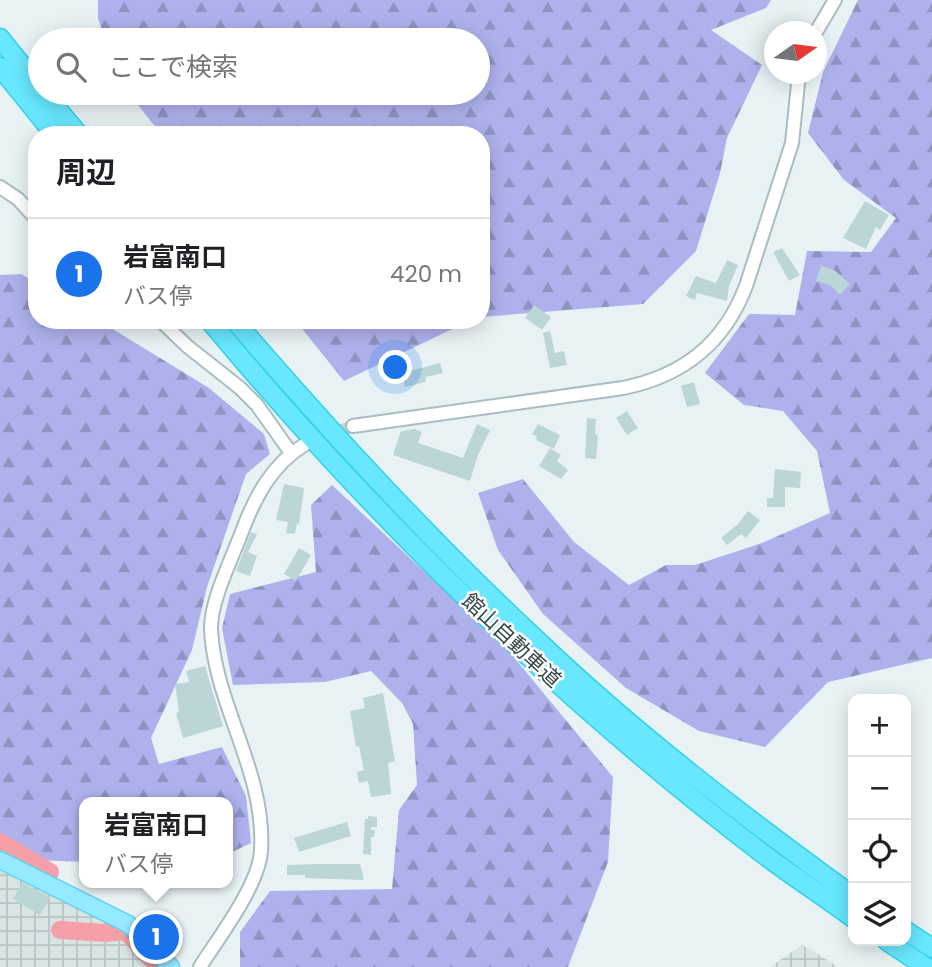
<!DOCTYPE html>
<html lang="ja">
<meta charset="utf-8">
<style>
body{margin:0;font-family:Poppins,"Noto Sans JP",sans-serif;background:#f2f2f2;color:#202124}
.controls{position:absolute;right:21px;bottom:21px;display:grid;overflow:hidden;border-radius:14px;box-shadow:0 4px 18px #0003}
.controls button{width:63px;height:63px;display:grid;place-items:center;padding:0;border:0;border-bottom:2px solid #e0e0e0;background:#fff;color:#202124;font:35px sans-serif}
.compass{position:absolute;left:764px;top:21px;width:63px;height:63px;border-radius:50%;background:#fff;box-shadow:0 4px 18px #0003;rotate:76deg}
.you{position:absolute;left:396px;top:368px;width:24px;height:24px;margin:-18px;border:5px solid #fff;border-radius:50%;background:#1a73e8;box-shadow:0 0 0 10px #1a73e833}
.badge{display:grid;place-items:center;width:46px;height:46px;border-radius:50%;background:#1a73e8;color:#fff;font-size:23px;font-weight:700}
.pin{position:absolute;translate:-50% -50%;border:4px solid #fff;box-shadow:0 2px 7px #0006}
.popup{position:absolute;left:79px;top:797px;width:154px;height:91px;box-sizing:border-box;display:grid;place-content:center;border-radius:14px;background:#fff;filter:drop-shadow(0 2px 5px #0005);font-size:23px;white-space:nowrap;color:#757577}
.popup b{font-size:26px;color:#202124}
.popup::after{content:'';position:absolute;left:50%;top:100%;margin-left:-14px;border:14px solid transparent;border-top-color:#fff}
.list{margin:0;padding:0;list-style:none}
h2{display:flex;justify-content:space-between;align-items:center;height:91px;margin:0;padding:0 28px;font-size:30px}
h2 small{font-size:23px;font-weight:400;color:#757577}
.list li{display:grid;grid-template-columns:46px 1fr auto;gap:21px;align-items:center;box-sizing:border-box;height:112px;padding:0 28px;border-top:2px solid #e0e0e0}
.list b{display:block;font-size:26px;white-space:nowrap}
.list p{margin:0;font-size:23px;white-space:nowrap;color:#757577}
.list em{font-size:23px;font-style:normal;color:#757577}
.icon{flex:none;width:38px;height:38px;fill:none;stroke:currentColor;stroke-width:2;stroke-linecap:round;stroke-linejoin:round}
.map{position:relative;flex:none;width:932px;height:967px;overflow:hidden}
.search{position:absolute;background:#fff;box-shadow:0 4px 18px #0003;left:28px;top:28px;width:462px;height:77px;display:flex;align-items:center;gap:18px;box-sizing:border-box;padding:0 24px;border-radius:38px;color:#757577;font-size:26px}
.panel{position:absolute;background:#fff;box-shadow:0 4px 18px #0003;left:28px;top:126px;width:462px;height:203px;border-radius:28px}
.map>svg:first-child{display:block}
.industrial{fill:url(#industrial-grid)}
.forest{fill:url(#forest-firs)}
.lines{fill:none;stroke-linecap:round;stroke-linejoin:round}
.river{stroke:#f5a0a9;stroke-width:18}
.building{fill:#bcd5d7}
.minor-tunnel{stroke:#c4d0d3;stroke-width:12;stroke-dasharray:12 6;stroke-linecap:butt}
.minor-casing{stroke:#a9bdc1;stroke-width:16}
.major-casing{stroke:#5fd1ec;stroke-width:19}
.highway-casing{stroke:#2fd1e8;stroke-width:21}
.minor{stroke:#fff;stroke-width:12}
.major{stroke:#96eaff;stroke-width:16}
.highway{stroke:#68e7ff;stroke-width:18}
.labels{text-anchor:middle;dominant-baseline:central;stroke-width:5;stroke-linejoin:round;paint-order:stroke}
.street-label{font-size:21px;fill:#364749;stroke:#fff}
</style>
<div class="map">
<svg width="932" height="967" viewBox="0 0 932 967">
<defs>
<pattern id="industrial-grid" width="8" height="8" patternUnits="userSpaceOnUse" patternTransform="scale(1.75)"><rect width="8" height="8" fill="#d9e4e4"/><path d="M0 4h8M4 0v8" fill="none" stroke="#bbc5c5"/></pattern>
<pattern id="forest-firs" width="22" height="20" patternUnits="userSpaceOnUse" patternTransform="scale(1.75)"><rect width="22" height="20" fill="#aeb2ec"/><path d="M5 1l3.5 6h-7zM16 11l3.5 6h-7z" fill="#8e93c1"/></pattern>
</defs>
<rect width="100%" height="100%" fill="#e8f2f5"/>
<path class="industrial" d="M0,866L133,934L163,967H0Z
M802,945L813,951L838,967H770Z"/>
<path class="forest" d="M98,0H771L766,8L711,30L762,65L727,138L720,173L696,251L643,304L481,317V135H166L152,123L129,93H478V40H105L98,18Z
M858,0H932V658L828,682L765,747L699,731L626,688L543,614L498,550L478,493L523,479L574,542L629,585L666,565H695L762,543L830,513L817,451L783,411L744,405L705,373L749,314L795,315L807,251L871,252L896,218L844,180L808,133L823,72Z
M21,274L37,283V320H98L209,388L264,434L270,454L246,474L207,587L192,650L151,738L159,764L222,747L246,796L251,843L228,854V802H84V862L15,859L0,850V275Z
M295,320H471L344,381Z
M332,485L507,649L613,777L608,862L568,967H240V932L270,891L392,889L399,810L417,785L413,724L402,703L371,671L325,682L233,685L222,628L230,594L316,572L311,505Z"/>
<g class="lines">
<path class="river" d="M0,842L50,872
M60,930L105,933L126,931L159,967"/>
</g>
<path class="building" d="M865,201L889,215L880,230L876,227L866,249L843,238Z
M782,248L800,275L789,281L773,252Z
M727,260L738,265L729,286L727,301L697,293L695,300L686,296L696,276L716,283Z
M821,266L834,270L850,284L840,295L830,285L816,281Z
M534,305L551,317L542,330L525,318Z
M550,331L555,353L564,351L567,365L550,368L543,333Z
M440,363L443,373L425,377L426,382L405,387L402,373Z
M694,382L700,404L687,407L681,386Z
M627,411L638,428L627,435L616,418Z
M587,418L596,419L595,434L598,435L596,459L585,458Z
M477,424L490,430L478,455L470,481L393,455L401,431L415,429L422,432L418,443L463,458Z
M538,424L560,435L554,449L536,440L537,437L532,434Z
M550,448L561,455L557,461L568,470L561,479L539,466Z
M775,469L801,472L800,488L785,487V507H767V498H773Z
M284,484L304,488L299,524L297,523L295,534L286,533L288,522L276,520Z
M748,511L760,520L746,538L741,534L727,545L721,538L738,524Z
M251,532L257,534L248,552L257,556L250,576L236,571Z
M299,548L311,555L296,581L284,574Z
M205,666L223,726L183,738L176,713L179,712L175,684L189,682L186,671Z
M383,693L395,761L388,763L391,794L371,797L368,781L359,783L357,772L364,770L359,746L356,747L350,711L365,708L363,698Z
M368,816L377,817V827H371V830H375L374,837H371V855L363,854L365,819H368Z
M347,822L351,836L299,852L294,838Z
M317,864H360L364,880L305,878V875H287V865Z
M22,883L50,897L40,915L13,899Z"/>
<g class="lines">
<path class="minor-tunnel" d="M308,443L353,426"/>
<defs>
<path id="minor" d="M816,32L835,0
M0,187L18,199L37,220
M160,320L187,346L240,388L257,405L291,453
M353,426L623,388C683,376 724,344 746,286L792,143L799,74
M200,967C219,937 259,885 261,851C266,772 215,706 211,630C210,602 231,561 241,534C254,499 271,465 304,445"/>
<path id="major" d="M0,860L128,924L171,967"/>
<path id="highway" d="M0,38L40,88
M0,67L55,135
M44,93L79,135
M209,320C372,516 556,695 758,850C789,874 822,895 853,918
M234,320C331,433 431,542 540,643C637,735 744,817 853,896
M906,931L932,948
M887,941L926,967"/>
</defs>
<use href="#minor" class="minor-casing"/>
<use href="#major" class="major-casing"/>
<use href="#highway" class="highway-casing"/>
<use href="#minor" class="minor"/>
<use href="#major" class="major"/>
<use href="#highway" class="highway"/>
</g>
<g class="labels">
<g class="street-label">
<text transform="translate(512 640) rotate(43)">館山自動車道</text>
</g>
</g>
</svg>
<div class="controls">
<button>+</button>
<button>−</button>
<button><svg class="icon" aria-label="locate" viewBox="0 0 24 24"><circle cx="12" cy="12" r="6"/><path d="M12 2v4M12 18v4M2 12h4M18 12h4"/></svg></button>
<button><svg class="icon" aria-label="layers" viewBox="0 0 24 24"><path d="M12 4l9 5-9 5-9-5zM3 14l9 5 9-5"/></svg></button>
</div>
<svg class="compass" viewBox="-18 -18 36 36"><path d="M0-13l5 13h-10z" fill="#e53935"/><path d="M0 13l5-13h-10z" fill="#757577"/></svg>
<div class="you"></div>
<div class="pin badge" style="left:156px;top:937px">1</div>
<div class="popup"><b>岩富南口</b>バス停</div>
<div class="search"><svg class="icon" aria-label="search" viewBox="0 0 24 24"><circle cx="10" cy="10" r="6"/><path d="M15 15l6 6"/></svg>ここで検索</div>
<section class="panel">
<h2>周辺<small></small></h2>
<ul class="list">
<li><span class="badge">1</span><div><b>岩富南口</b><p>バス停</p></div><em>420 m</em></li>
</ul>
</section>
</div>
